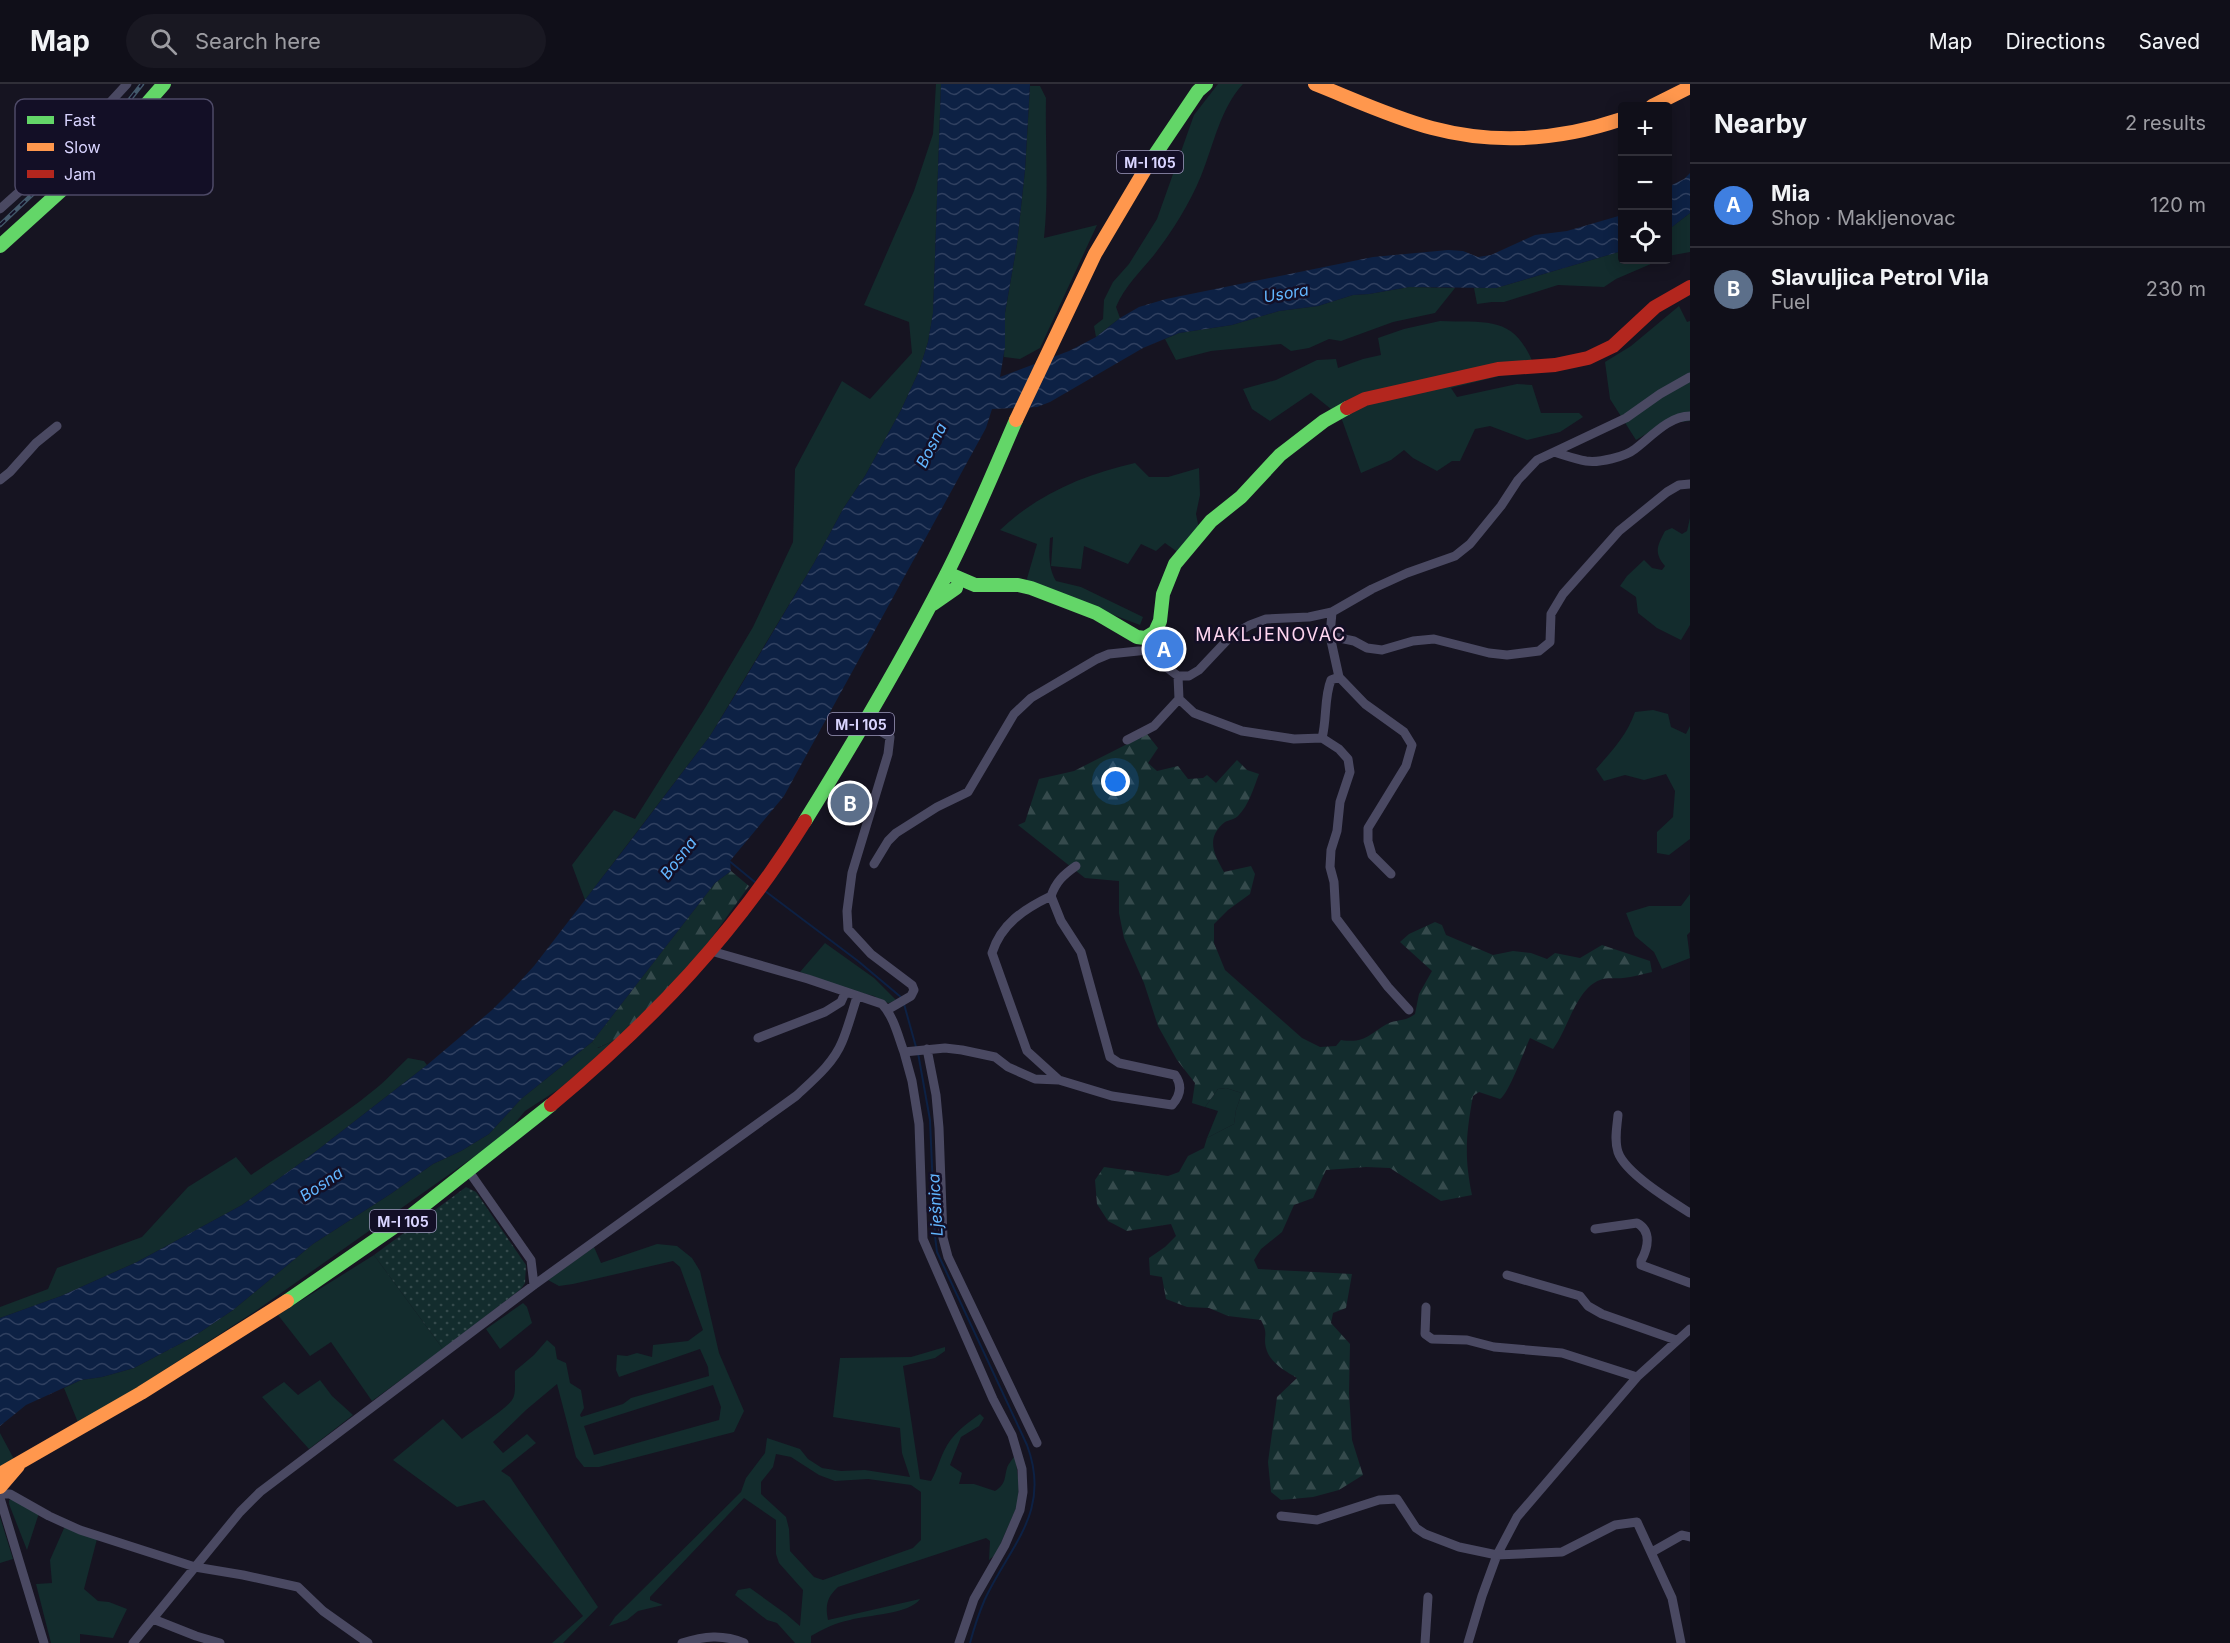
<!DOCTYPE html>
<meta charset="utf-8">
<style>
body{margin:0;font-family:Inter,sans-serif;background:#191822;color:#f1f3f6}
.controls{position:absolute;right:18px;top:18px;display:grid;overflow:hidden;border-radius:6px;box-shadow:0 3px 15px #0003}
.controls button{width:54px;height:54px;display:grid;place-items:center;padding:0;border:0;border-bottom:2px solid #302f38;background:#100f19;color:#f1f3f6;font:30px sans-serif}
.you{position:absolute;left:1116px;top:698px;width:21px;height:21px;margin:-15px;border:4px solid #fff;border-radius:50%;background:#1a73e8;box-shadow:0 0 0 9px #1a73e833}
.badge{display:grid;place-items:center;width:39px;height:39px;border-radius:50%;background:#9591b1;color:#fff;font-size:20px;font-weight:700}
.pin{position:absolute;translate:-50% -50%;border:3px solid #fff;box-shadow:0 2px 6px #0006}
.list{margin:0;padding:0;list-style:none}
h2{display:flex;justify-content:space-between;align-items:center;height:78px;margin:0;padding:0 24px;font-size:26px}
h2 small{font-size:20px;font-weight:400;color:#9c9ca2}
.list li{display:grid;grid-template-columns:39px 1fr auto;gap:18px;align-items:center;box-sizing:border-box;height:84px;padding:0 24px;border-top:2px solid #302f38}
.list b{display:block;font-size:22px;white-space:nowrap}
.list p{margin:0;font-size:20px;white-space:nowrap;color:#9c9ca2}
.list em{font-size:20px;font-style:normal;color:#9c9ca2}
.icon{flex:none;width:33px;height:33px;fill:none;stroke:currentColor;stroke-width:2;stroke-linecap:round;stroke-linejoin:round}
.map{position:relative;flex:none;width:1690px;height:1559px;overflow:hidden}
header{display:flex;align-items:center;gap:36px;box-sizing:border-box;height:84px;padding:0 30px;background:#100f19;border-bottom:2px solid #302f38}
header strong{font-size:28px}
nav{display:flex;gap:33px;margin-inline-start:auto;font-size:21px}
.search{width:420px;height:54px;background:#191822;display:flex;align-items:center;gap:15px;box-sizing:border-box;padding:0 21px;border-radius:33px;color:#9c9ca2;font-size:22px}
main{display:flex}
aside{flex:1;background:#100f19}
.map>svg:first-child{display:block}
.grass{fill:#132c2d;fill-rule:evenodd}
.forest{fill:url(#forest-firs)}
.garden{fill:url(#garden-dots)}
.water{fill:url(#water-waves)}
.lines{fill:none;stroke-linecap:round;stroke-linejoin:round}
.stream{stroke:#0d2144;stroke-width:2}
.street{stroke:#4a4962;stroke-width:9}
.fast{stroke:#63d668;stroke-width:14}
.slow{stroke:#ff974d;stroke-width:14}
.jam{stroke:#b3261e;stroke-width:14}
.rail-casing{stroke:#43596b;stroke-width:4.5}
.rail{stroke:#130f26;stroke-width:2;stroke-dasharray:7;stroke-linecap:butt}
.labels{text-anchor:middle;dominant-baseline:central;stroke-width:5;stroke-linejoin:round;paint-order:stroke}
.shield{fill:#130f26;stroke:#9e99be;stroke-width:1.5}
.shield-label{font-size:14px;font-weight:bold;fill:#d9d4ff}
.water-label{font-size:16px;font-style:italic;fill:#62b6ff;stroke:#130f26}
.quarter-label{font-size:18px;letter-spacing:1.5px;fill:#ffd6f0;stroke:#130f26}
.key{fill:#130f26;stroke:#4e4a67;stroke-width:1.5}
.key-label{font-size:16px;fill:#d9d4ff}
</style>
<header>
<strong>Map</strong>
<div class="search"><svg class="icon" aria-label="search" viewBox="0 0 24 24"><circle cx="10" cy="10" r="6"/><path d="M15 15l6 6"/></svg>Search here</div>
<nav><a>Map</a><a>Directions</a><a>Saved</a></nav>
</header>
<main>
<div class="map">
<svg width="1690" height="1559" viewBox="0 0 1690 1559">
<defs>
<pattern id="forest-firs" width="22" height="20" patternUnits="userSpaceOnUse" patternTransform="scale(1.5)"><rect width="22" height="20" fill="#132c2d"/><path d="M5 1l3.5 6h-7zM16 11l3.5 6h-7z" fill="#354a4c"/></pattern>
<pattern id="garden-dots" width="8" height="8" patternUnits="userSpaceOnUse" patternTransform="scale(1.5)"><rect width="8" height="8" fill="#132c2d"/><path d="M2 2h.1M6 6h.1" fill="none" stroke="#354a4c" stroke-width="1.8" stroke-linecap="round"/></pattern>
<pattern id="water-waves" width="16" height="10" patternUnits="userSpaceOnUse" patternTransform="scale(1.5)"><rect width="16" height="10" fill="#0d2144"/><path d="M0 5q4-4 8 0t8 0" fill="none" stroke="#304060"/></pattern>
</defs>
<rect width="100%" height="100%" fill="#161421"/>
<path class="grass" d="M936,0H941L933,230L928,258L919,287L901,326L865,392L843,425L814,479L710,652L585,816L572,781L614,726L635,735L705,624L753,543L793,458L795,385L842,297L870,315L912,269L909,238L864,221L914,107L933,50Z
M1218,0H1243C1220,25 1214,60 1201,92C1190,119 1172,148 1154,171C1141,187 1124,203 1116,223L1120,234L1096,253L1094,242L1103,235L1104,216L1113,198L1129,180L1157,135L1194,31Z
M1030,2H1040L1046,14C1045,60 1049,108 1044,154L1097,141L1040,264L1020,275L1004,273L1005,229L1017,160L1025,86Z
M1690,129V168L1668,172V146Z
M1622,167V176H1660L1616,195L1604,203L1558,201L1504,218H1492L1477,220L1474,204H1496Z
M1409,203L1455,204L1435,229L1393,238L1341,257L1329,255L1309,264L1291,267L1281,260L1211,267L1176,276L1165,255L1179,249L1232,241L1279,227L1318,222L1353,211L1369,210Z
M1679,222L1687,238L1690,237V337L1663,340L1636,356L1610,315L1605,278L1631,262Z
M1440,237C1492,239 1515,231 1536,286L1504,291L1451,304L1457,313L1517,300L1532,301L1541,329H1579L1583,333L1560,348L1527,356L1490,342L1475,345L1460,377H1452L1437,387L1413,374L1404,366L1391,376L1361,389L1341,333L1311,309L1270,337L1252,325L1243,305L1276,296L1317,276L1336,275L1338,284L1363,275L1381,271L1378,254L1404,245Z
M1135,379L1149,393H1168L1199,384L1200,411L1196,430L1200,450L1179,469L1165,459L1156,467L1141,460L1128,480L1084,462L1081,485L1051,482L1053,453L1050,454C1049,468 1048,484 1056,497L1081,503L1143,533L1140,541L1026,498L1037,460L1000,446C1039,409 1084,391 1135,379Z
M1690,434V541L1681,556L1657,544L1638,529L1636,513L1620,502L1627,492L1644,476L1652,484L1662,486L1665,482C1653,468 1658,461 1665,447L1672,444L1682,450L1687,447Z
M1653,626L1668,630L1671,643L1686,650L1690,642V755L1669,771L1657,769V748L1673,733L1675,707L1666,690L1644,696L1625,691L1604,697L1596,685C1612,667 1627,651 1635,628Z
M1690,810V848L1687,851L1690,874L1662,885L1654,868L1635,852L1626,829L1649,822H1681Z
M825,859L874,894L896,916L889,919L884,918L874,912L857,908L800,888Z
M620,954L559,1005L525,1027L505,1051L257,1226L79,1341L64,1304L81,1296L102,1293L134,1284L193,1253L233,1226L313,1160L392,1109L433,1080L461,1067L489,1050L521,1015L592,958L598,964Z
M408,974L424,977L427,981L306,1075L242,1121L137,1178L61,1212L0,1234V1223L48,1205L57,1184L142,1153L188,1103L236,1073L251,1091C292,1063 335,1038 374,1006C386,997 396,985 408,974Z
M1226,1004L1242,1009L1236,1026L1234,1040L1207,1054L1218,1027L1205,1023L1218,1005Z
M657,1160L677,1162L692,1174L700,1187L719,1269L744,1327L734,1348L599,1383H584L576,1373L557,1300L526,1326L493,1358L503,1369L527,1350L536,1359L501,1387L510,1393L598,1523L563,1559H552L583,1532L484,1416L457,1423L393,1376L443,1335L462,1355C472,1347 506,1325 512,1316C517,1309 514,1295 515,1287L534,1271L547,1256L555,1263L557,1275L566,1279L570,1299L581,1306L584,1324L580,1331L581,1333L623,1320L631,1314L709,1292L708,1283L700,1265L619,1293L616,1286L617,1271L627,1272L637,1269L652,1273L653,1261L688,1257L703,1246L680,1183L673,1177L573,1200L559,1202L548,1196L594,1163L601,1179ZM713,1301L721,1323L719,1336L594,1371L584,1342Z
M374,1171L443,1265L372,1317L331,1258L310,1272L278,1231Z
M523,1219L527,1223L532,1239L500,1265L486,1245Z
M945,1263V1267L935,1274L903,1282L920,1395L931,1397C937,1387 939,1377 944,1367C952,1350 965,1341 980,1330L984,1334L979,1342L961,1353L950,1381L962,1389L959,1400H974L995,1407C1006,1400 1004,1395 1007,1384C1008,1380 1013,1375 1015,1371L1019,1401L1018,1420L996,1470L989,1476L990,1457L986,1454L838,1503C827,1513 825,1522 828,1536L920,1515C910,1530 867,1531 850,1536C835,1539 823,1545 811,1552V1559H795L777,1539L767,1536L735,1511L738,1506L750,1504L786,1530L800,1542L803,1506L779,1479L776,1470V1436L744,1414L650,1513V1516L663,1521L638,1527L627,1536L609,1542L615,1533L741,1408L746,1394L765,1369L767,1354L800,1365L808,1375L822,1384L841,1387L865,1386L910,1393L902,1369L900,1344L833,1333L840,1274L911,1273ZM776,1370L791,1373L819,1391L835,1397L868,1395L911,1401L921,1408V1456L913,1464L851,1486L823,1496L814,1493L790,1467L789,1445L786,1433L761,1410V1398L773,1383Z
M320,1296L332,1312L353,1331L309,1365L262,1313L284,1298L298,1311Z
M0,1349L15,1377L0,1384Z
M12,1415L39,1429L27,1466L9,1420V1416Z
M0,1433L13,1475L0,1479Z
M65,1442L97,1455L84,1505L98,1517L109,1518L127,1525L113,1554L80,1550V1559H51L36,1500L52,1499L50,1476Z"/>
<path class="forest" d="M1147,650L1158,664L1148,679L1157,687L1178,682L1188,695L1203,694L1207,691L1216,699L1237,676L1247,686L1259,690C1254,703 1249,721 1238,732C1235,735 1229,736 1225,738C1205,754 1214,770 1224,788L1251,782L1255,790L1250,810L1228,826L1214,840V859L1225,886L1302,954L1320,963L1336,962L1341,956C1366,960 1370,949 1387,940C1397,935 1405,938 1415,930L1419,910L1432,887L1400,858L1409,850L1435,838L1442,841L1446,851L1493,871L1513,867L1531,869L1547,875L1555,869L1580,874L1602,861L1650,877L1652,888C1642,890 1633,893 1623,894C1616,895 1607,893 1600,896C1576,905 1568,945 1553,965L1530,954C1524,967 1509,1009 1500,1015L1479,1008L1473,1012C1466,1050 1464,1073 1472,1111L1441,1117L1390,1084L1366,1083L1326,1086L1313,1114L1294,1121L1282,1148L1261,1165L1254,1176L1258,1185L1352,1190L1346,1224L1333,1229L1331,1239L1350,1260L1349,1309L1352,1356L1363,1391L1339,1406L1313,1413L1281,1416L1271,1408L1268,1378L1277,1313L1297,1294C1285,1287 1270,1279 1266,1264C1263,1251 1269,1251 1261,1236L1228,1232L1209,1224L1187,1223L1166,1215L1162,1193L1150,1191L1149,1174L1165,1163L1176,1152L1171,1140L1127,1147L1108,1137L1097,1120L1095,1096L1104,1083L1168,1092L1179,1088L1188,1072L1204,1064L1207,1054L1234,1040L1236,1026L1242,1009L1226,1004L1218,1005L1205,1023L1192,1019L1195,999L1177,976L1158,942L1144,899L1124,854L1119,829V797L1085,794L1018,741L1025,738L1039,695L1074,687Z
M731,787L749,802L695,877L620,954L597,964L592,958L715,799Z"/>
<path class="garden" d="M466,1103L476,1108L526,1181L525,1199L521,1205L443,1265L374,1171Z"/>
<path class="water" d="M941,0H1030L1025,86L1017,160L1005,229V263L1000,293L1069,267L1096,253L1120,234L1139,223L1166,215L1373,173L1448,166L1463,167L1478,173L1491,171L1535,151L1567,147L1622,131V167L1496,204L1409,203L1369,210L1353,211L1318,222L1279,227L1232,241L1179,249L1143,264L1050,318L1037,323L992,325L986,344L784,712L730,777L731,787L715,799L592,958L521,1015L489,1050L461,1067L433,1080L392,1109L313,1160L233,1226L193,1253L134,1284L102,1293L81,1296L26,1321L0,1342V1234L61,1212L137,1178L242,1121L306,1075L427,981L492,926L514,904L534,882L628,760L710,652L740,603L814,479L843,425L865,392L901,326L919,287L928,258L933,229Z
M1690,89V129L1668,146V103L1684,95Z"/>
<g class="lines">
<path class="stream" d="M728,776L756,799
M765,807L858,877L902,914
M904,920L916,963
M918,969L930,1036L935,1152L937,1168L1027,1361C1052,1428 1010,1461 985,1515C979,1529 974,1544 970,1559"/>
<path class="street" d="M0,125L69,63L127,0
M1554,368L1626,334L1660,310L1690,293
M0,396L10,388L36,359L57,342
M1330,552L1354,557L1367,564L1382,566L1413,557L1434,555L1489,569L1507,571L1539,567L1550,558L1551,530L1563,510L1619,447L1667,408L1679,401L1690,400
M1145,554L1148,566L1162,580L1178,592H1189L1199,586L1232,551L1250,541L1266,535L1309,533L1332,528L1372,505L1407,489L1455,472L1470,460L1501,422L1518,396L1537,376L1554,368C1564,371 1575,375 1586,377C1599,379 1625,373 1635,365C1651,353 1669,332 1690,332
M1178,592L1179,615L1194,629L1242,647L1294,655L1322,654L1339,665L1348,675L1350,688L1340,718L1337,747L1331,766L1330,783L1334,798L1336,834L1388,903L1409,926
M1339,593L1365,620L1404,648L1412,661L1406,682L1368,744V757L1372,771L1391,790
M863,637L890,653L888,670L852,789L847,827L848,845L871,870L912,901L914,906L911,912L887,926
M1322,654C1327,635 1324,613 1331,596L1339,593L1330,552L1332,528
M1127,656L1154,642L1179,615
M874,780L888,757L896,749L937,723L968,708L1014,630L1031,614L1097,575L1109,570L1148,566
M1051,812C1024,825 1001,840 992,869L1027,967L1059,996
M711,867L808,895L882,920C894,933 898,952 904,968L945,964L962,966L995,973L1008,983L1035,995L1059,996L1112,1012L1172,1021C1180,1012 1183,1002 1175,991L1119,979L1110,973L1081,868L1061,837L1051,812C1056,798 1063,791 1076,782
M758,954L825,928L841,918L845,909
M927,965L936,1011L939,1044L943,1154L948,1173L1037,1359
M904,968L912,997L919,1040L923,1155L993,1315L1012,1351L1022,1385L1023,1408L1020,1426L1005,1461L974,1515L959,1559
M1618,1031C1617,1043 1614,1056 1618,1068C1625,1089 1671,1117 1690,1129
M470,1089L531,1176L534,1201
M1595,1145L1637,1139C1652,1147 1648,1164 1641,1177V1181L1690,1199
M1507,1191L1580,1212L1588,1222L1602,1230L1676,1256
M1426,1223L1425,1250L1432,1255L1467,1256L1494,1263L1562,1269L1637,1293
M0,1410H10L49,1432L80,1446L195,1483L243,1491L298,1503L323,1527L368,1559
M0,1414L44,1559
M1281,1432L1317,1436L1379,1416L1397,1415L1416,1444L1425,1450L1459,1463L1497,1471L1562,1468L1615,1441L1637,1438L1672,1514L1681,1559
M1652,1468L1682,1451L1690,1453
M153,1535L196,1552L220,1559
M133,1559L240,1428L260,1408L534,1201L796,1012C813,996 833,980 842,958C848,944 852,928 857,913
M682,1559C704,1552 723,1550 744,1559
M1425,1559L1428,1513
M1468,1559L1482,1512L1497,1471L1517,1433L1637,1293L1690,1245"/>
<path class="fast" d="M1146,84L1198,7L1206,0
M0,162L107,65L164,0
M947,489L975,501H1018L1031,504L1096,529L1137,553L1145,554L1155,548L1160,537L1163,510L1175,480L1211,437L1241,413L1280,371L1324,337L1347,324
M933,520L956,504
M805,737C854,658 902,577 944,495C971,443 993,389 1016,336
M287,1217L413,1130L551,1021"/>
<path class="slow" d="M1315,0C1353,15 1391,33 1432,44C1496,61 1560,56 1622,35
M1652,22L1690,3
M1016,336L1095,170L1146,84
M0,1390L141,1309L287,1217
M0,1403L18,1382"/>
<path class="jam" d="M1347,324L1365,315L1498,285L1555,281L1588,274L1613,262L1655,223L1690,203
M551,1021C654,935 734,851 805,737"/>
<defs>
<path id="rail" d="M0,141L124,23L142,0"/>
</defs>
<use href="#rail" class="rail-casing"/>
<use href="#rail" class="rail"/>
</g>
<g class="labels">
<g class="shield">
<rect x="1117" y="67" width="66" height="22" rx="4.5"/>
<rect x="828" y="629" width="66" height="22" rx="4.5"/>
<rect x="370" y="1126" width="66" height="22" rx="4.5"/>
</g>
<g class="shield-label">
<text x="1150" y="78">M-I 105</text>
<text x="861" y="640">M-I 105</text>
<text x="403" y="1137">M-I 105</text>
</g>
<g class="water-label">
<text transform="translate(1286 209) rotate(-10)">Usora</text>
<text transform="translate(931 361) rotate(-63)">Bosna</text>
<text transform="translate(678 774) rotate(-52)">Bosna</text>
<text transform="translate(321 1100) rotate(-34)">Bosna</text>
<text transform="translate(935 1121) rotate(-93)">Lješnica</text>
</g>
<g class="quarter-label">
<text x="1271" y="550">MAKLJENOVAC</text>
</g>
</g>
<rect x="15" y="15" width="198" height="96" rx="9" class="key"/>
<rect x="27" y="32" width="27" height="8" fill="#63d668"/>
<rect x="27" y="59" width="27" height="8" fill="#ff974d"/>
<rect x="27" y="86" width="27" height="8" fill="#b3261e"/>
<g class="key-label">
<text x="64" y="42">Fast</text>
<text x="64" y="69">Slow</text>
<text x="64" y="96">Jam</text>
</g>
</svg>
<div class="controls">
<button>+</button>
<button>−</button>
<button><svg class="icon" aria-label="locate" viewBox="0 0 24 24"><circle cx="12" cy="12" r="6"/><path d="M12 2v4M12 18v4M2 12h4M18 12h4"/></svg></button>
</div>
<div class="you"></div>
<div class="pin badge" style="left:1164px;top:565px;background:#3f7fe0">A</div>
<div class="pin badge" style="left:850px;top:719px;background:#5c6f8a">B</div>
</div>
<aside>
<h2>Nearby<small>2 results</small></h2>
<ul class="list">
<li><span class="badge" style="background:#3f7fe0">A</span><div><b>Mia</b><p>Shop · Makljenovac</p></div><em>120 m</em></li>
<li><span class="badge" style="background:#5c6f8a">B</span><div><b>Slavuljica Petrol Vila</b><p>Fuel</p></div><em>230 m</em></li>
</ul>
</aside>
</main>
